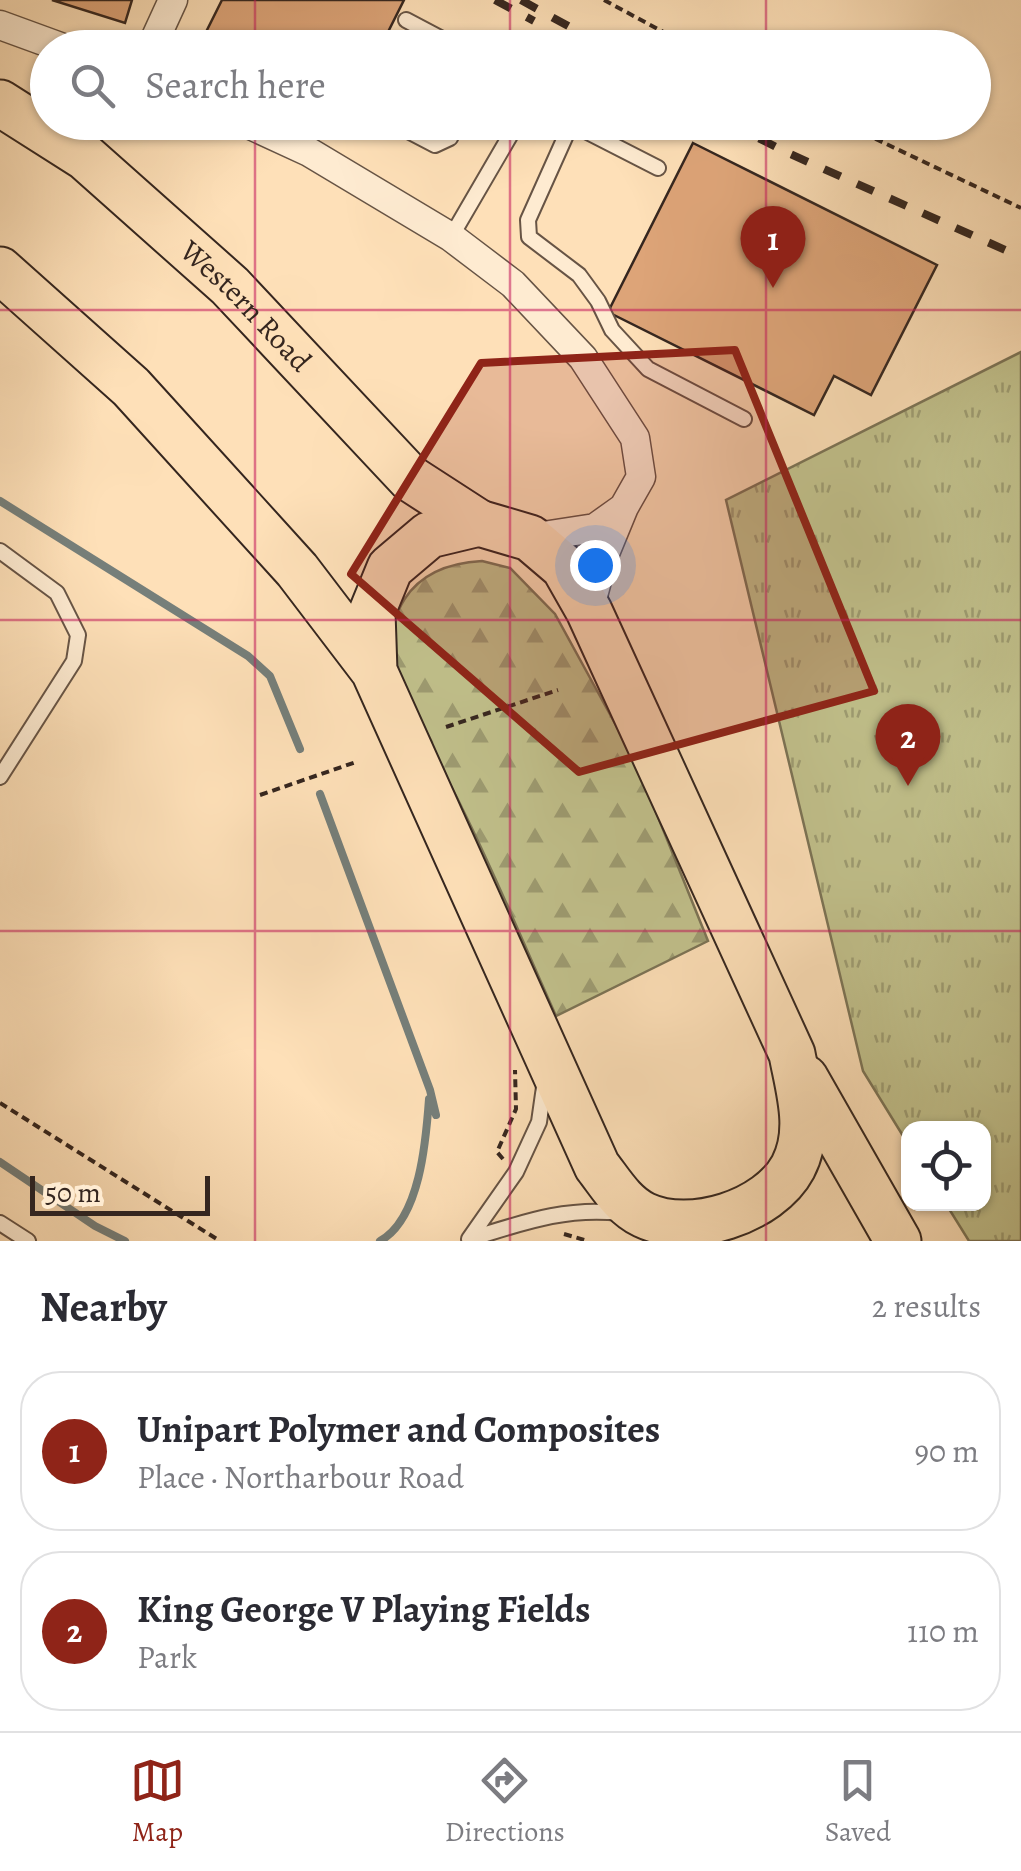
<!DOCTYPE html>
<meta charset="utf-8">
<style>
body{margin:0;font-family:Alegreya,serif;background:#f7f7f7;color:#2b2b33}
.controls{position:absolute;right:30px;bottom:30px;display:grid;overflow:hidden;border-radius:20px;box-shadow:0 2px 8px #0004}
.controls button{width:90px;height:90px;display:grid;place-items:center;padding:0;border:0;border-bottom:2px solid #e1e1e2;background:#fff;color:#2b2b33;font:50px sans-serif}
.scale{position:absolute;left:30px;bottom:25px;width:180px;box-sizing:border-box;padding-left:10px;border:5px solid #35261f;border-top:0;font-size:28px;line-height:35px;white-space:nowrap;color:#35261f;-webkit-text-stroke:8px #feebd1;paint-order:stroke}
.you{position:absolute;left:595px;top:565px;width:35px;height:35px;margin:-25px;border:8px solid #fff;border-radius:50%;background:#1a73e8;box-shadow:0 0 0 15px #1a73e833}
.badge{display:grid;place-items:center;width:65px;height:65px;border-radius:50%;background:#8f2418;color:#fff;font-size:32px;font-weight:700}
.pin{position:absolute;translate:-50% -82px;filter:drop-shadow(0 2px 5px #0008)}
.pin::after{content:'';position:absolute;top:52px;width:35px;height:30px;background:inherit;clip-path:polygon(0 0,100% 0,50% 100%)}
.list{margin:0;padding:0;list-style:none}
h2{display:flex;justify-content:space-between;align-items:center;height:130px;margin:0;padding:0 40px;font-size:42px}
h2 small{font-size:32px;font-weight:400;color:#7c7c81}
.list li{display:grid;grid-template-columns:65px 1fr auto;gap:30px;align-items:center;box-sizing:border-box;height:160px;margin:0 20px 20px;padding:0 20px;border:2px solid #e1e1e2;border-radius:40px}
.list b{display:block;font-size:38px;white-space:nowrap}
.list p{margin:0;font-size:32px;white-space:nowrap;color:#7c7c81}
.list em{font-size:32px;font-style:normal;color:#7c7c81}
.icon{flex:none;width:55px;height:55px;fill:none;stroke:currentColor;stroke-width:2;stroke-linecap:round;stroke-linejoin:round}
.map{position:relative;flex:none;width:1021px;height:1241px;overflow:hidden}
.search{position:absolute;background:#fff;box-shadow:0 2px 8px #0004;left:30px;right:30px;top:30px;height:110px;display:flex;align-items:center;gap:25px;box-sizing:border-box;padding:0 35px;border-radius:55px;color:#7c7c81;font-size:38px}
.sheet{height:490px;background:#fff}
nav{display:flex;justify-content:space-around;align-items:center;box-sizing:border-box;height:140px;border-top:2px solid #e1e1e2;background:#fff;font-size:28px;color:#7c7c81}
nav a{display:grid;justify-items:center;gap:5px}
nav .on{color:#8f2418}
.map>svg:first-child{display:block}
.forest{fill:url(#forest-firs);stroke:#7c7456;stroke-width:2.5}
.park{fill:url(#park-tufts);stroke:#7c7456;stroke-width:2.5}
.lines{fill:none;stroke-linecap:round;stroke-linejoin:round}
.stream{stroke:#767f7a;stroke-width:8}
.building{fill:#dda478;stroke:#35261f;stroke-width:2.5}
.service-casing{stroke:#675445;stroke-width:18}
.minor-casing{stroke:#675445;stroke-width:31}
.primary-casing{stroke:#35261f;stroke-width:49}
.path{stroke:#35261f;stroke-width:4;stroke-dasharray:8 5;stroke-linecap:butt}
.service{stroke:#feebd1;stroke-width:14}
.minor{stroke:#feebd1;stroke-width:28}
.primary{stroke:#fee0b8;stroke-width:45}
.rail{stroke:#35261f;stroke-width:8;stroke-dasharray:18 18;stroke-linecap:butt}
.marked{fill:#8f2418;fill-opacity:0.2;stroke:#8f2418;stroke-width:8;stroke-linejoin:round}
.grid{fill:none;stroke:#c2185b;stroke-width:2.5;stroke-opacity:0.55}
.labels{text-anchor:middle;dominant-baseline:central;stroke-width:8;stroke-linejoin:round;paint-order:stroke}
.street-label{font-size:30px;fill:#35261f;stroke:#feebd1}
</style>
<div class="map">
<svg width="1021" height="1241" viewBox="0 0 1021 1241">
<defs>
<pattern id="forest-firs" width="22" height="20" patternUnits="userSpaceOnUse" patternTransform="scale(2.5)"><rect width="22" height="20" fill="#c2c28d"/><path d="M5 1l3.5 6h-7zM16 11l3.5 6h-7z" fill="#9e9d73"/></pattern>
<pattern id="park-tufts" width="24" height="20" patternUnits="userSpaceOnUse" patternTransform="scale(2.5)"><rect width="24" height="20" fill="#c2c28d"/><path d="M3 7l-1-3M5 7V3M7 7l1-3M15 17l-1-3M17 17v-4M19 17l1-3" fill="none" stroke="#9e9d73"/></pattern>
</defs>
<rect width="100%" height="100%" fill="#fee0b8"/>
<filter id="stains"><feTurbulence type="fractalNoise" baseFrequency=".002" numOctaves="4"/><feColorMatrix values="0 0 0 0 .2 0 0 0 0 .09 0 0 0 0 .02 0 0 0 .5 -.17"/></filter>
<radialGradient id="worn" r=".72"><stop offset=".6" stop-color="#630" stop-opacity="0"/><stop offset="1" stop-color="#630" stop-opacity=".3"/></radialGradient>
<path class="forest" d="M482,561L510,568L555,614L635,760L708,941L556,1016C525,947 496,876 462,808C448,778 430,750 414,721C408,711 400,699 397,688C378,616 408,565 482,561Z"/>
<path class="park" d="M1021,352V1241H969L946,1204H984V1128H908V1144L863,1071L726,500Z"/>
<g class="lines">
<path class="stream" d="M0,501L248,656L270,676L300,749
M320,794L430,1090L436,1115
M0,1162L95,1226L125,1241
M380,1241C420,1219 426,1141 429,1099"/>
</g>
<path class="building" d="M52,0H132L125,23Z
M222,0H404L380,48H198Z
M693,143L937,265L871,395L834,376L814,415L608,312Z"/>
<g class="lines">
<defs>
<path id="service" d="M406,20L459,48
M391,122L435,145L450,138L458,122
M568,122L658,168
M571,124L528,220L529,237L579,275L598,301L612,330L648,369L744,419
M451,237L518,122
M0,551L57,593L78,635L74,661L0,777
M0,1223L28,1241
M469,1239L516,1172L539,1122L545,1080
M470,1239C522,1223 564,1207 620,1213"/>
<path id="minor" d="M0,25L63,48
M151,48L173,0
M244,122L309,152L451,237L513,284L583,358L635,438L641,477L624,507L603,558L589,611
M530,538L595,528L623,508"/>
<g id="primary">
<path id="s1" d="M0,103L85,157L230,286L411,479L479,523"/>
<path d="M0,270L131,387L297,570L374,671L597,1166C611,1184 623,1205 644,1215C690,1237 769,1212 793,1167C812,1131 799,1091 792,1054L589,611L564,567L530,538L479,523L429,535L390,568L372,612L374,671"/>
<path d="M805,1078L898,1241"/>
</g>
</defs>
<use href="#service" class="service-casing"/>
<use href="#minor" class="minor-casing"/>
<use href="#primary" class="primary-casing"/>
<path class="path" d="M604,0L693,48
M840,122L1021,208
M446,727L558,690
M260,795L356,762
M0,1103L220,1241
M503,1159L497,1152L516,1109L515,1070
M564,1234L588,1241"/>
<use href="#service" class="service"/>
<use href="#minor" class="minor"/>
<use href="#primary" class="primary"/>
<path class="rail" d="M495,0L534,21
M521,0L608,48
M727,122L788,153L1021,257"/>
</g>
<path class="marked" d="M735,350L874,691L579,772L351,574L481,363Z"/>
<path class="grid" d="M255,0V48M510,0V48M766,0V48M255,122V1241M510,122V1241M766,122V1241M0,310H1021M0,620H1021M0,931H1021"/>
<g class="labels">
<g class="street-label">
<text stroke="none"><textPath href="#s1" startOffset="320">Western Road</textPath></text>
</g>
</g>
<rect width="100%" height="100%" filter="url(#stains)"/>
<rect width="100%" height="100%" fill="url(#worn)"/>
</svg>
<div class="controls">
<button><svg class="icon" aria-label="locate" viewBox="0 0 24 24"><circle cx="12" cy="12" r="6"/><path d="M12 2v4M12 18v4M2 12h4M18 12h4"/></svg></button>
</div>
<div class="scale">50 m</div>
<div class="you"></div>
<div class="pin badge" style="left:773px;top:288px">1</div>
<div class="pin badge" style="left:908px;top:786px">2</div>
<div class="search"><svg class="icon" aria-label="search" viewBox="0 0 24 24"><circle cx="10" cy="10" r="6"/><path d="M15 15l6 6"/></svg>Search here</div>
</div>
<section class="sheet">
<h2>Nearby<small>2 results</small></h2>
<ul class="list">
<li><span class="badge">1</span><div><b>Unipart Polymer and Composites</b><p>Place · Northarbour Road</p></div><em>90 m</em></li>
<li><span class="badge">2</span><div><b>King George V Playing Fields</b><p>Park</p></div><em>110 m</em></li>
</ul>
</section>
<nav>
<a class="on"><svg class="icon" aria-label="map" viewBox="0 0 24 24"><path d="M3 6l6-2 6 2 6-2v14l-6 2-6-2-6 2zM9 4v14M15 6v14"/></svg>Map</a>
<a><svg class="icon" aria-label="directions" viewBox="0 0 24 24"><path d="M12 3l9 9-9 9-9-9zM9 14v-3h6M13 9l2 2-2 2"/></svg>Directions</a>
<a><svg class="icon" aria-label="saved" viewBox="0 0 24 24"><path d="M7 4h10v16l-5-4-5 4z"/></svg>Saved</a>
</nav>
